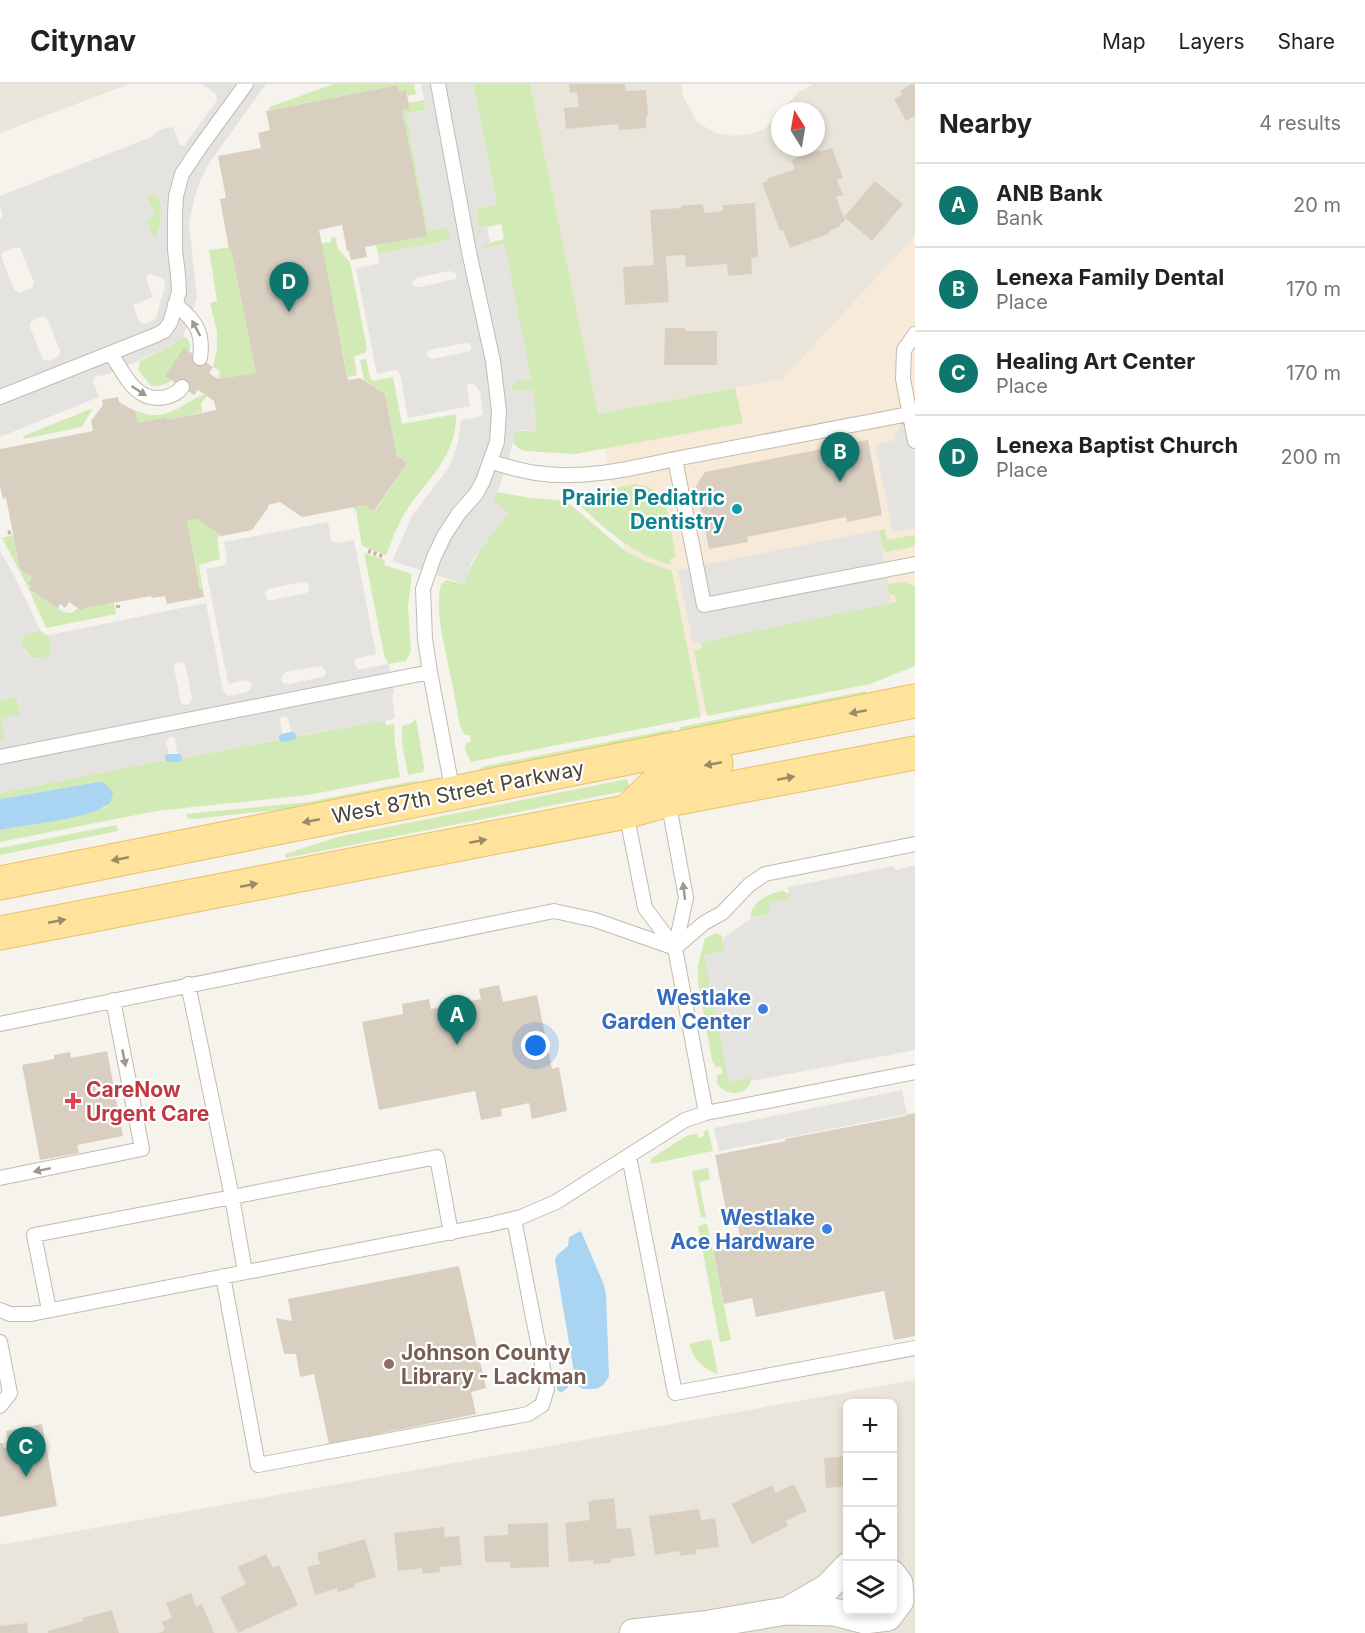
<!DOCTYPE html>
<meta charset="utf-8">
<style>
body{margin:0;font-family:Inter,sans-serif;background:#f6f6f6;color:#222}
.controls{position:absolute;right:18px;bottom:18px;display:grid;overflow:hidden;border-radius:9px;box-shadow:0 3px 9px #0003}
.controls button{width:54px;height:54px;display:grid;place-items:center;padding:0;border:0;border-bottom:2px solid #e0e0e0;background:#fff;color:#222;font:30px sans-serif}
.compass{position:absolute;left:771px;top:18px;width:54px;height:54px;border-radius:50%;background:#fff;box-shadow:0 3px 9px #0003;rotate:349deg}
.you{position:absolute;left:536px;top:962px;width:21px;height:21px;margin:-15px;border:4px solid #fff;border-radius:50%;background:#1a73e8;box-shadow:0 0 0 9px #1a73e833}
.badge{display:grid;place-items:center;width:39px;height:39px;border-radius:50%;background:#0f766e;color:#fff;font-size:20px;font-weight:700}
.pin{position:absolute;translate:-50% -50px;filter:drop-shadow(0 2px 3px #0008)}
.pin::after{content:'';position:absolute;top:32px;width:21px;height:18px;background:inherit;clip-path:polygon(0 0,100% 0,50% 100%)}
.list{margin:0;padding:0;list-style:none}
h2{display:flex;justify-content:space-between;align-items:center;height:78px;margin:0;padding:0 24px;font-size:26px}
h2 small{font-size:20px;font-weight:400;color:#767676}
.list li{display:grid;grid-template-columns:39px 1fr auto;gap:18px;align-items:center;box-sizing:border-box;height:84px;padding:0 24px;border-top:2px solid #e0e0e0}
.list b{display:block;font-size:22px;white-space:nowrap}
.list p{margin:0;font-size:20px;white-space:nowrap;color:#767676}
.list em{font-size:20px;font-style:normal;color:#767676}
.icon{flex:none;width:33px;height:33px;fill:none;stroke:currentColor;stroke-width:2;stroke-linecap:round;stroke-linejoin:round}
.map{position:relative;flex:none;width:915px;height:1549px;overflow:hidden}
header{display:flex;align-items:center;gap:36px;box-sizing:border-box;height:84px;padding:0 30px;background:#fff;border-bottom:2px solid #e0e0e0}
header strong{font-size:28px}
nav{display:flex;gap:33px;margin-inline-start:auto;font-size:21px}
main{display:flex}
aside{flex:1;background:#fff}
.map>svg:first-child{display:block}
.residential{fill:#eae5da;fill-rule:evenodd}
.commercial{fill:#f7ead8}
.green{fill:#d2eab5}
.parking{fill:#e5e3e0;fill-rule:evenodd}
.water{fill:#a9d4f2}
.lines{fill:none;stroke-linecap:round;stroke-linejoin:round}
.stream{stroke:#a9d4f2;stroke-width:8}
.building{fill:#d8cfc1}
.service-casing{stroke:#c2bbae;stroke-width:16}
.minor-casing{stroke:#c2bbae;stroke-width:29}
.primary-casing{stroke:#e6c16a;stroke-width:35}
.path{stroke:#c4b79f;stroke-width:4;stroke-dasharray:3 3;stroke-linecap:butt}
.service{stroke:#fff;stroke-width:14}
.minor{stroke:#fff;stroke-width:27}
.primary{stroke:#ffe39c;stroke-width:33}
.oneway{fill:#9c9892}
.oneway2{fill:#9c8c66}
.culture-dot{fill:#0f9aa8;stroke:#fff;stroke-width:2}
.shop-dot{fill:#3f7fe0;stroke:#fff;stroke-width:2}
.health-dot{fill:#e0444e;stroke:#fff;stroke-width:2}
.education-dot{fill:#8d6e63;stroke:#fff;stroke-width:2}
.labels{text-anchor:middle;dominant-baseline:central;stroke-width:4.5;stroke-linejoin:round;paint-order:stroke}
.culture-label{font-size:21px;font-weight:bold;fill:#0d838f;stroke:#fff;text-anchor:end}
.street-label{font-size:21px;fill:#4b4439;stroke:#fff}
.shop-label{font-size:21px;font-weight:bold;fill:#366cbe;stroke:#fff;text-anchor:end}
.health-label{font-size:21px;font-weight:bold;fill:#be3a42;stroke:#fff;text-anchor:start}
.education-label{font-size:21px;font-weight:bold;fill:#785e54;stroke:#fff;text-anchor:start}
</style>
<header>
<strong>Citynav</strong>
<nav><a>Map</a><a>Layers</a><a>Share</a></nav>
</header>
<main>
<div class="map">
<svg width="915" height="1549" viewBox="0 0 915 1549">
<rect width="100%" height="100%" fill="#f6f3ec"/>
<path class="residential" d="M0,0H129L0,49Z
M530,0H681L684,14L697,38L715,49L735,52L750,50L765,45L780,28V63H816V27H781L799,8L813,0H915V152L783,295L598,330Z
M915,1296V1549H0V1461ZM848,1320H892V1526H848Z"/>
<path class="commercial" d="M915,152V575L853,601L658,638L598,330L783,295Z"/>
<path class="green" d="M334,0H414L416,10L408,12L406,6L399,8L397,1L269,26V23Z
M473,0H530L598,330L735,304L743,339L575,370L525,367C516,364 509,357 515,347H536L533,306L514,308L511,304C513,295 522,296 531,295L504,160L485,164L482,163L484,160L504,155L501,140L487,143L485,142L480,143L478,141L476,125L497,120Z
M424,16L426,22L425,26L406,30L428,146L447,143L451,150L446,157L378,170L376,161L426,151L402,26L410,25L409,19Z
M153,110L159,114C163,127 162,142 156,154H154L145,136L155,131L147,114L148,111Z
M335,153L338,165L350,178L367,265L365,269L354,272L357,291L348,293L321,159L331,158V154Z
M231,163L256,289L218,295L220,287L213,283L217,265V248L210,219L217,217L209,166Z
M185,253C188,256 189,256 190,261C192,269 176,293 169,298C164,301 157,303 151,302L138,286L140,277L172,262L180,254Z
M366,275L370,294L373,297L393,293L402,340L456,330C457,372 429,393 408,424C399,438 392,455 386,471L362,462L356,426H354V423L365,421L375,427L407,379L397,372L385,310L364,296L360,276Z
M205,310L207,312L201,319L202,328L167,336L166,333L138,339L135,327L133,326C139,327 145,330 151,331C173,333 186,317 205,310Z
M93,324L82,343L24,355L23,352Z
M635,400L649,403L662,413L667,426L676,473L670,475L671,481C631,470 603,443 574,416V410H588Z
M496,408L531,414L566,417L624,466L643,476L672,487L701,633L471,678L465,665L466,659L471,658L470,651H465L460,642C456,621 453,601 448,580C443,555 435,526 441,500L446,496L464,500C473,471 490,453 508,429L495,418L493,414Z
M197,435L222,452L217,453L220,475L199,481L204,513H202L187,437Z
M885,445L887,456L915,451V460L911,463L886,468L883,465L879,446Z
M13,451L20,484L32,493L28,498L32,502L30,506L58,525L64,528L72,529L78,524L114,519L116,530L46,544L27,501L2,454Z
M364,469L385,476L384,481L412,490L408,522L411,566L406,577L388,580L384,571Z
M903,498L915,502V582L870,600L707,632L694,566L702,564L701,559L708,556L896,518L895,511H890L887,504L888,500Z
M40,546L45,551H49L52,570C36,581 25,572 21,555L24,552Z
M866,607L867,611L681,647L680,643Z
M14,613L17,614L21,631L4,650V654L0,657V617Z
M416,635L424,683L423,688L408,691L402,659V642L410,640Z
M385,636L386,641L394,640L395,660L400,693L308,711L156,727L0,758V746L82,731L107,723L98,698L0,715V709L170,675H178Z
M673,645L674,649L488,687L479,685L485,682Z
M627,695L630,706L286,774L285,770L337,753Z
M419,696L415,700L307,723L193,735L187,734L186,730L309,718Z
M116,741L118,747L0,771V764Z
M782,807L790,810L789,815L771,830L753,833H751C749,819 770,809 782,807Z
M717,849L722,852L725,867L704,872L751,997C747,1013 724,1012 717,999V991L722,990L721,983H716L712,976L698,898V882L705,854Z
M708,1045L713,1067L651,1080V1076L652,1074L683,1054L689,1051L697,1050L698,1054L704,1052V1048Z
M708,1084L710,1095L699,1098L706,1133L701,1134L692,1087Z
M707,1140L731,1256L720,1258L698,1142Z
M711,1255L718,1290C706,1287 691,1274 690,1260L692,1259Z"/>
<path class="parking" d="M202,0H266L210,78L200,97L194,115L189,140L197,214L183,253L172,262L103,292L99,291L94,293L93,298L99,313L0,353V136L3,132L0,123V112L151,53L158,47L166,44L173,43L180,61L184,62L217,16L216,10ZM151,110L156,111L159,114L161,122L160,145L156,154H154L145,136L155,131L147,114L148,111ZM15,163L20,164L34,198L32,204L19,209L14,206L2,175V169ZM149,190L161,193L164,196L165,202L156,234L148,239L144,240L139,237L133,221L153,213L146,195ZM40,233H44L48,236L60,267L59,272L50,277L43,276L30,243V239L32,237Z
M421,0H473L497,120L476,125L478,141L480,143L485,141L487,143L490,158L483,161V164L505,160L531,295L514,298L512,300L511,305L514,308L533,305L536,347L517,346L514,349L513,359L499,405L493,414L495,418L509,429L476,471L471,479L464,500L392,477L412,432L447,386L452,377L458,357L461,336L478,333L483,330L480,308L474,300L469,299L467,303L470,322L408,334L400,290L398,287L395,286L377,290L356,184L377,180L379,179L378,170L446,157L451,150L447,143L428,146L406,30L423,27L426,24ZM449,187L456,189V195L420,203H414L412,199L416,194ZM466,259L470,260L471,262V266L467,268L432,275L428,273L427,269L429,266Z
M915,313V444L893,448L875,361L895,356V352Z
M328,438L331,456L333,458L337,459L354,456L376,570L357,574L354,578L355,581L358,585H361L389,580L394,609L392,611L395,633L394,635L292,653L288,634L284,632L280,634V636L283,655L178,675L175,656L173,653H170L166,657L170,675L0,709V657L4,652L1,634L21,630L17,614L14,613L0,617V467L14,491L40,546L24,552L21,555L26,569L30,573L36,575L51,571L52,567L49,551L206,519L223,606L228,612L247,608L251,605L252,601L250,598L246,596L228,600L206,485L226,481L227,477L224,458ZM302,498L307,499L309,502L308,508L306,509L272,516H268L266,513L265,509L268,505ZM179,578L185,580L192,614L189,620L184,621L181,619L174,583V580ZM321,582L326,587L325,591L322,593L289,600L283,599L281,595L283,590L286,588Z
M879,446L888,500L887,506L890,511L891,519L693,560L678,486Z
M915,781V966L751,997L749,994L729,998L704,871L725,867L723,854L753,833L771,830L769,818L789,815L788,803L894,782V784L896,786Z
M902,1006L907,1030L719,1067L714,1044Z"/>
<path class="water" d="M98,698L105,699L113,709L110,719C92,735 26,740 0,746V715Z
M581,1147L604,1201L606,1211L609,1292C602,1306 597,1305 582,1305L576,1300L555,1176L557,1171L568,1162L569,1153Z"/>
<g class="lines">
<path class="stream" d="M283,654L292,652
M169,674H178
M561,1304L575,1292"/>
</g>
<path class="building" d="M569,0H625L626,7L646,6L648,32L646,33V44L619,46L618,40L566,45L564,24L579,23L577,8L570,9Z
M911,0H915V32L906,37L894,15L902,10L900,7Z
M397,1L399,8L406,6L410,25L402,26L427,152L365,163L367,173L351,176L349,167H347L342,141L319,146L348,296L360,294L385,310L397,372L407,379L374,427L365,421L302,433L280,418L268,421V424L252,446L222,452L197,435L187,437L200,505H202L204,513L167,520L165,512L152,514L151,512L84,524L82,527L69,518L65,524L60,520L58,525L29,505L32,502L28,499L32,493L20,485L6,414L3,415L0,402V365L93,347L91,337L103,321L102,316L118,313L119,318L135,327L138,339L166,333L167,336L216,326L214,317L198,306L194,311L165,292L184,264L213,283L209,289L218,295L256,289L231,165H229L220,115L226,114L218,72L261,64L258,49L270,46L266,27Z
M832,64L843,94L837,96L843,111L836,113L845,137L841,139L839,143L829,147L830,149L790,164L783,146L780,147L762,99L768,97L767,95L795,85L791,76L819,66L820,68Z
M875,97L903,120L872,157L844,133Z
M755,119L758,173L751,174L752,190L728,192L727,180L686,183L685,171L666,172L669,218L625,221L623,183L654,181L650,126L681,124V122L703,120L704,129L723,127V121Z
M665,244H685V247H717V281H664Z
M868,356L882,431L847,438L846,433L747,453L748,458L709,465L696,402L705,388Z
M499,901L503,918L537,911L552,985L559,983L567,1027L532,1035L529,1019L501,1025L502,1032L481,1036L475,1007L379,1026L362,938L403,930L402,920L429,915L431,925L481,915L479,905Z
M107,967L123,1052L77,1061L79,1069L40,1076L22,981L54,975V971L70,968L71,974Z
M915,1029V1252L894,1256L884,1207L756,1233L752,1214L724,1220L713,1167L742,1161L735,1130L727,1131L715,1071L786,1057L785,1055L906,1032L905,1031Z
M459,1182L486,1304L471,1308L476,1330L329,1360L314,1290L300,1293L296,1270H284L276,1234L292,1237L288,1215Z
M42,1340L57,1422L0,1433V1359H3L4,1364L9,1363L6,1347Z
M848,1372V1402L826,1404L824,1374Z
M794,1400L807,1427L786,1437L788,1442L752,1460L732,1420L772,1401L776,1409Z
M614,1414L617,1445L631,1444L635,1472L611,1475V1479L594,1480L593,1476L569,1478L565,1439L590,1436L588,1417Z
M699,1425L701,1436L715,1434L719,1463L696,1466V1470L680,1472L679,1467L655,1471L649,1432Z
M548,1439L549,1483L510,1484V1478H485L484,1452L508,1451V1440Z
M444,1443L445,1453L459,1452L462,1481L439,1483L440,1488L423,1490L422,1484L398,1487L394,1449Z
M365,1455L376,1493L354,1500L355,1503L338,1508L337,1504L315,1511L307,1483L320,1480L317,1469Z
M266,1470L273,1484L279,1481L298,1521L238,1549L220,1513L246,1500L238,1483Z
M191,1509L196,1523L202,1520L214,1549H159L165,1546L162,1538L172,1534L166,1519Z
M112,1526L119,1549H48V1547L83,1537L82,1534Z
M27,1539L28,1549H0V1542Z"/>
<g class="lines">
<defs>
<path id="service" d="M438,0L469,168L493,277L499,327L497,358L483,397L476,410L459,429L444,452L434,473L423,505L425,555L430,588L453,709
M175,220C195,236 204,248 200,274
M915,250L904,266L903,295L915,357
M111,269C124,290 136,320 166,313C173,311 178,309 182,303
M0,313L156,251L164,247L170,239L179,208L178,191L175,166V129L176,112L182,90L198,66L246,0
M909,330L675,375L704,521L915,480
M491,378C506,382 521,387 536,389C583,396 630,385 675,375
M0,673L430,588
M668,716L686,814L675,864L706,1029
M626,728L645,824L675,864
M675,864L704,839L722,829L749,801L765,790L915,760
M0,940L554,827L595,836L675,864
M629,1072L675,1309L915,1264
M0,1094L142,1065L113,916
M245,1188L232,1113L437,1073L451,1149
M223,1192L258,1381L528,1330L542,1321L547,1305L514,1135
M0,1226L10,1230H31L488,1141L521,1133L556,1118L685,1036L706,1029L915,988
M49,1226L34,1151L232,1113L188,900
M0,1258L10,1309L0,1322"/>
<path id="minor" d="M787,1527L827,1504L848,1482
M633,1549L703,1541L786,1527L834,1528L865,1536L888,1533L900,1517L899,1499L892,1490"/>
<path id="primary" d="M632,723L658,698L675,687L716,679
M0,799L915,617
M0,849L626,728L668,716L915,669"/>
</defs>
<use href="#service" class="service-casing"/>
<use href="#minor" class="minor-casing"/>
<use href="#primary" class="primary-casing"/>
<path class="path" d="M8,449L11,448
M368,467L385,473
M118,521V524"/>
<use href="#service" class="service"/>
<use href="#minor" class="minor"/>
<use href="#primary" class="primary"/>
</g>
<defs><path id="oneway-solid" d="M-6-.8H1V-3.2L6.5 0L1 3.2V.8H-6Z" transform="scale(1.5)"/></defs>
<g class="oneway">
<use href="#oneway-solid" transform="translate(196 244) rotate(-118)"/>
<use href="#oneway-solid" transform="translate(139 307) rotate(33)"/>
<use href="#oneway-solid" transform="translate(684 807) rotate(-97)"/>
<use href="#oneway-solid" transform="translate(124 974) rotate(79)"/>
<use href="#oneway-solid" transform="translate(42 1086) rotate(168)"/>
</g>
<g class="oneway2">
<use href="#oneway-solid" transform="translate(858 628) rotate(169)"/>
<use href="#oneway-solid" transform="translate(713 680) rotate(169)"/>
<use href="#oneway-solid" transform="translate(786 694) rotate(-11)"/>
<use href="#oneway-solid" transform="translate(311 737) rotate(169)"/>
<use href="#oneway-solid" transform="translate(478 757) rotate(-11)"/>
<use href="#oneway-solid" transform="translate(120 775) rotate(169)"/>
<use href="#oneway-solid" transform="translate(249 801) rotate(-11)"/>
<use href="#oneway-solid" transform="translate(57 837) rotate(-11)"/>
</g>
<circle class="culture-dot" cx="737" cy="425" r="6"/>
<g class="shop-dot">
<circle cx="763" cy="925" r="6"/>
<circle cx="827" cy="1145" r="6"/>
</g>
<path class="health-dot" d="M70 1008h6v6h6v6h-6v6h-6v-6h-6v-6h6z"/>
<circle class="education-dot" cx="389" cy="1280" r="6"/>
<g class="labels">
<g class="culture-label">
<text x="725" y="413">Prairie Pediatric<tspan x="725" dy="24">Dentistry</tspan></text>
</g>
<g class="street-label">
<text transform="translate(458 708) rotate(-11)">West 87th Street Parkway</text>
</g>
<g class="shop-label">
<text x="751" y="913">Westlake<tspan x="751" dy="24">Garden Center</tspan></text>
<text x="815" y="1133">Westlake<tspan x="815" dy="24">Ace Hardware</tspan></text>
</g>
<g class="health-label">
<text x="86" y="1005">CareNow<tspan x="86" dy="24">Urgent Care</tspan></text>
</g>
<g class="education-label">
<text x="401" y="1268">Johnson County<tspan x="401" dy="24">Library - Lackman</tspan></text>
</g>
</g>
</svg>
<div class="controls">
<button>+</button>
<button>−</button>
<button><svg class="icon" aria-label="locate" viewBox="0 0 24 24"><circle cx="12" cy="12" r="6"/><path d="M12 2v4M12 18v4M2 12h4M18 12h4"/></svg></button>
<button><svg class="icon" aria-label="layers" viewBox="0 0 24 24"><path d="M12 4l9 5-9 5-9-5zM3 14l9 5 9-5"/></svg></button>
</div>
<svg class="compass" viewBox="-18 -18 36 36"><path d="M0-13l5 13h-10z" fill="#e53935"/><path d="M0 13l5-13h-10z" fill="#767676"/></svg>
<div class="you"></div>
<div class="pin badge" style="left:457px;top:961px">A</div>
<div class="pin badge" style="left:840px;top:398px">B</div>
<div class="pin badge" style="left:26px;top:1393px">C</div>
<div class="pin badge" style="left:289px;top:228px">D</div>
</div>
<aside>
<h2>Nearby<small>4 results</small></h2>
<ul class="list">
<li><span class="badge">A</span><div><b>ANB Bank</b><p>Bank</p></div><em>20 m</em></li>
<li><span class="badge">B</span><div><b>Lenexa Family Dental</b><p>Place</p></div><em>170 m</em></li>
<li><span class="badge">C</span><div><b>Healing Art Center</b><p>Place</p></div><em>170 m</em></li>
<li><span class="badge">D</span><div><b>Lenexa Baptist Church</b><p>Place</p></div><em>200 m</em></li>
</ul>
</aside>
</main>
